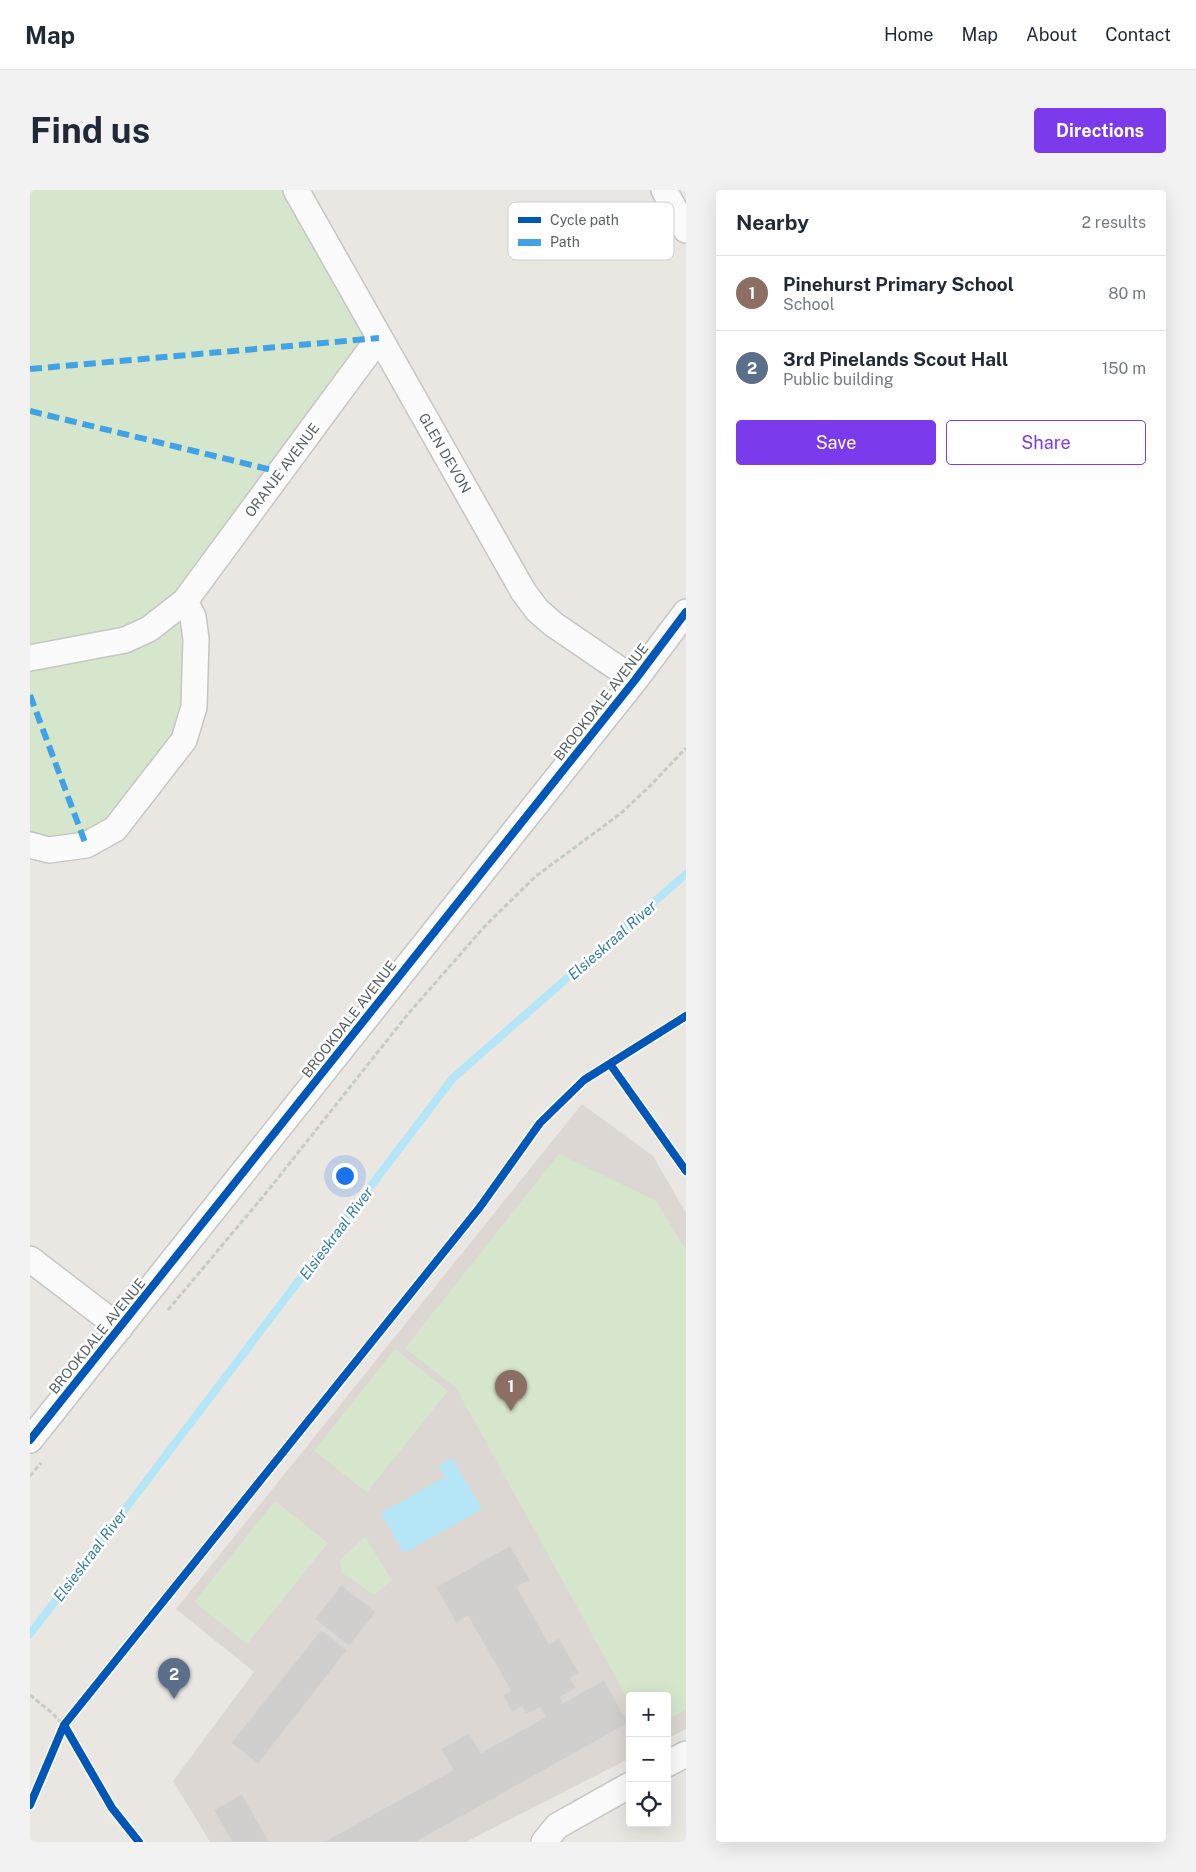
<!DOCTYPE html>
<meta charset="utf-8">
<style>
body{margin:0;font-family:"Public Sans",sans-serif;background:#f2f2f3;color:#1f2937}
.controls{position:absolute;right:15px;bottom:15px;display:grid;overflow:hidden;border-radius:5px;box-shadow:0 5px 20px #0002}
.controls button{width:45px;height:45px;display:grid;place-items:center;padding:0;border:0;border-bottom:1px solid #e0e1e3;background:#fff;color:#1f2937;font:25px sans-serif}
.you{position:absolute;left:314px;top:985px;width:18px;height:18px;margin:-12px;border:4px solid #fff;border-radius:50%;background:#1a73e8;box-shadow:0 0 0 8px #1a73e833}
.badge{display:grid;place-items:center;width:32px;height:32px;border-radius:50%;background:#7c3aed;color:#fff;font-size:16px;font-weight:700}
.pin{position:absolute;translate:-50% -41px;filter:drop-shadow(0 1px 2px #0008)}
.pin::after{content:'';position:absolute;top:26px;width:18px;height:15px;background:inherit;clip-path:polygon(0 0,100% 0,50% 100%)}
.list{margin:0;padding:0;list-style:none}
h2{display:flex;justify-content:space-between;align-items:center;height:65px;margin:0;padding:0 20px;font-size:21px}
h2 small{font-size:16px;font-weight:400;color:#747a83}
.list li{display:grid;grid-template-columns:32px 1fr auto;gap:15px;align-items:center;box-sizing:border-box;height:75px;padding:0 20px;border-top:1px solid #e0e1e3}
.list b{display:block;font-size:19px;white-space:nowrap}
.list p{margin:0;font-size:16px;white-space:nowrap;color:#747a83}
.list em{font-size:16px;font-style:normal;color:#747a83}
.actions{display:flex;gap:10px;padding:15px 20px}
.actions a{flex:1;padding:11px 0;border:1px solid #7c3aed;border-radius:5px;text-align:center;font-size:18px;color:#7c3aed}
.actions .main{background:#7c3aed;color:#fff}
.icon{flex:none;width:28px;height:28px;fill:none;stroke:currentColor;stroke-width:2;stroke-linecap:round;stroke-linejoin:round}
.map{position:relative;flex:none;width:656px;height:1652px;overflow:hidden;border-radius:5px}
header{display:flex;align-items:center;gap:30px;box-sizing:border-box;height:70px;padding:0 25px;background:#fff;border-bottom:1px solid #e0e1e3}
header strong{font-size:24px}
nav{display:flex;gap:28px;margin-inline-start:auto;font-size:18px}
.intro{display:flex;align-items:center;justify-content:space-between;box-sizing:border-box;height:120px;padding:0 30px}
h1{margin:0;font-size:35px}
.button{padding:12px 22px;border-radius:5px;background:#7c3aed;color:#fff;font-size:18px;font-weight:700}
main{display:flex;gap:30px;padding:0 30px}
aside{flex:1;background:#fff;border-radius:5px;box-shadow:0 5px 20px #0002}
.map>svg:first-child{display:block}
.education{fill:#dcd7d2}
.green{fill:#d5e6cd}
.water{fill:#b5e6f7}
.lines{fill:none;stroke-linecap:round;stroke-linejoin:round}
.stream{stroke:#b5e6f7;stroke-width:8}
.building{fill:#d1cfcd;stroke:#dad6d2}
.minor-casing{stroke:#c5c5c4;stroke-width:28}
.path{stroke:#c5ccc6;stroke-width:3;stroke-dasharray:5 2.5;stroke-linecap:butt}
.minor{stroke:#fcfbfb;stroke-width:25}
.quiet{stroke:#42a2e6;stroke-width:6;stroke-dasharray:12 6;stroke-linecap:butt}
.cycleway-casing{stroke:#fff;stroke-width:11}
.cycleway{stroke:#0057b8;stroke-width:8}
.labels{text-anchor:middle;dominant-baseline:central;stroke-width:5;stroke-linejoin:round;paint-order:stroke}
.street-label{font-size:14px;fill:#595f62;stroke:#fff}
.water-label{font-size:15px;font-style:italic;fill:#337ea3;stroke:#fff}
.key{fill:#fff;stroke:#cdcfd0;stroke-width:1}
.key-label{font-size:14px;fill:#595f62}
</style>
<header>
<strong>Map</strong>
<nav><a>Home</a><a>Map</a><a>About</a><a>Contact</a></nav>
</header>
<div class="intro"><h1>Find us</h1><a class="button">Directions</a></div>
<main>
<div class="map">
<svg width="656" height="1652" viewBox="0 0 656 1652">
<rect width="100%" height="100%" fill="#eae7e3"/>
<path class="education" d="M552,914L623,966L656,1023V1539L637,1549V1506H600V1568L436,1652H180L143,1591L224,1482L146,1419Z"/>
<path class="green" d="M0,0H262L334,140L330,161L138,414L92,439L0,457Z
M145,433C153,435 156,439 159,446L149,546L71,637L41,648L0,649V474Z
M529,964L626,1011L656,1060V1520L637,1530V1506H600V1513L426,1198L375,1158Z
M365,1159L418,1201L337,1302L284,1261Z
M245,1311L298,1353L217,1454L164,1412Z
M335,1347L362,1390L344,1405L312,1383L310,1370Z"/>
<path class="water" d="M422,1268L452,1319L374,1363L351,1323L415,1287L409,1275Z"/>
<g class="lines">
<path class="stream" d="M0,1444L423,888L656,684"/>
</g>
<path class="building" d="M480,1356L500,1390L487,1397L519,1454L529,1448L549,1483L540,1488L546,1498L530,1507L533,1513L574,1490L598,1533L386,1652H294L423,1580L411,1559L439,1543L451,1563L515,1527L510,1517L496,1524L492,1517L482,1522L473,1505L481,1501L438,1426L426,1433L406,1397Z
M311,1395L346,1422L319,1456L285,1429Z
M291,1440L317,1460L228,1574L201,1553Z
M212,1604L239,1652H202L184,1620Z"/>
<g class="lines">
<defs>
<path id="minor" d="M266,0L493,401L507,420L523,434L605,490
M634,0L656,40
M0,468L95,450L119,439L155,411L349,148
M0,655L19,660L56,655L85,639L154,550L164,517L166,449L163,427L155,411
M0,1069L90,1138
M0,1250L605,490L656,422
M637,1574L656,1564
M514,1652L527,1636L600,1595"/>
</defs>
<use href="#minor" class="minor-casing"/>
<path class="path" d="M138,1120L240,998L378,824L455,736L506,686L590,624L620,596L656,558
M0,1286L11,1273
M0,1505L22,1523L34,1535"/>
<use href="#minor" class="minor"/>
<path class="quiet" d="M0,179L349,148
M0,221L250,282
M0,505L56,655"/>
<defs>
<path id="cycleway" d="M580,874L656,981
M0,1250L605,490L656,422
M34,1535L82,1618L109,1652
M0,1615L34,1535L450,1017L510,933L554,890L656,826"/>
</defs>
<use href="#cycleway" class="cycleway-casing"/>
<use href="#cycleway" class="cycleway"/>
</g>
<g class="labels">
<g class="street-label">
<text transform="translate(415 263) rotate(60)">GLEN DEVON</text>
<text transform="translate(252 280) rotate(-53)">ORANJE AVENUE</text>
<text transform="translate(571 512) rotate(-52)">BROOKDALE AVENUE</text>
<text transform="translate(319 829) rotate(-52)">BROOKDALE AVENUE</text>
<text transform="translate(67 1146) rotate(-51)">BROOKDALE AVENUE</text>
</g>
<g class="water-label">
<text transform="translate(582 750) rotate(-41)">Elsieskraal River</text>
<text transform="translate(306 1043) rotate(-53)">Elsieskraal River</text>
<text transform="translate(60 1365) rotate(-53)">Elsieskraal River</text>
</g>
</g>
<rect x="478" y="12" width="166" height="58" rx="8" class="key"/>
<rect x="488" y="27" width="23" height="6" fill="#0057b8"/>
<rect x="488" y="49" width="23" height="7" fill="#42a2e6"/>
<g class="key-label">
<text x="520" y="35">Cycle path</text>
<text x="520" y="57">Path</text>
</g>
</svg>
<div class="controls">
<button>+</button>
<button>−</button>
<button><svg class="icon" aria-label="locate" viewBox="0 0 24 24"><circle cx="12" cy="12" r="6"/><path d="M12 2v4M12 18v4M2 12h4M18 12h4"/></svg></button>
</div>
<div class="you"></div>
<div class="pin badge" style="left:481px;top:1221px;background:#8d6e63">1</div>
<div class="pin badge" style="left:144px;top:1509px;background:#5c6f8a">2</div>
</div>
<aside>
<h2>Nearby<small>2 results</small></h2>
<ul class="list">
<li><span class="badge" style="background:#8d6e63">1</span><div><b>Pinehurst Primary School</b><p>School</p></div><em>80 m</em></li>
<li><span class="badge" style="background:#5c6f8a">2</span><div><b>3rd Pinelands Scout Hall</b><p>Public building</p></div><em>150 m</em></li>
</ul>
<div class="actions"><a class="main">Save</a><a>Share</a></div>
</aside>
</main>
